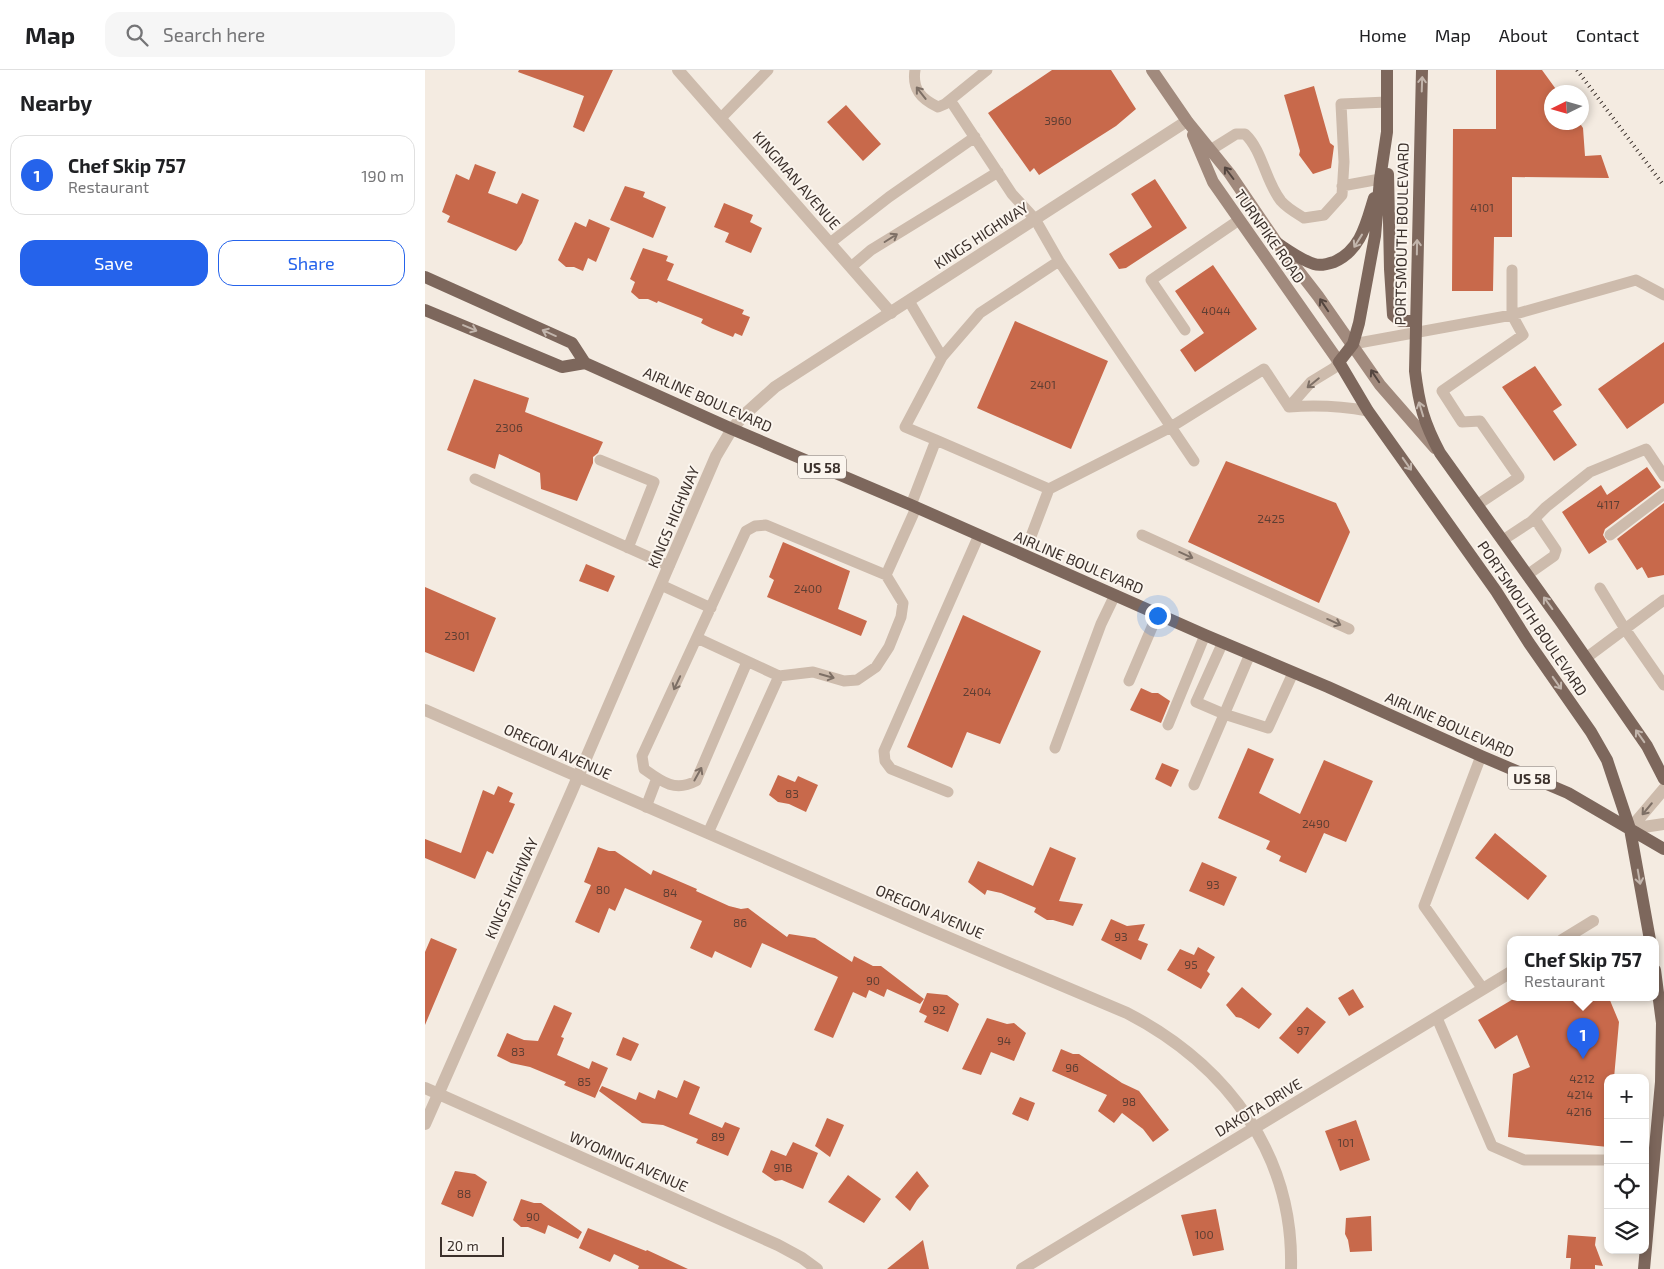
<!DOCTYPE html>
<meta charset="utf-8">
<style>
body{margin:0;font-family:"Exo 2",sans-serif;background:#f6f6f6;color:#202124}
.controls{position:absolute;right:15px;bottom:15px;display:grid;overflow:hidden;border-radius:10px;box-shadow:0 2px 8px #0003}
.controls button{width:45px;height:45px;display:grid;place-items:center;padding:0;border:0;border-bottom:1px solid #e0e0e0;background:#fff;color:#202124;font:25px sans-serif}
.compass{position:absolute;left:1119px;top:15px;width:45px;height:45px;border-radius:50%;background:#fff;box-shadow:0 2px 8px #0003;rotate:265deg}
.scale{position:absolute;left:15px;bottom:12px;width:64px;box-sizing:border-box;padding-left:5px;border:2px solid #3b302b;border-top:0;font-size:14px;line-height:18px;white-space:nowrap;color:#3b302b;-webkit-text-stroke:4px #fbf5ee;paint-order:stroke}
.you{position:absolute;left:732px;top:545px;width:18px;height:18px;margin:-12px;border:4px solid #fff;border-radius:50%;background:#1a73e8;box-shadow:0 0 0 8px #1a73e833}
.badge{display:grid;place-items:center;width:32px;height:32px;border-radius:50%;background:#2563eb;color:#fff;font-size:16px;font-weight:700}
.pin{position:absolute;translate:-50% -41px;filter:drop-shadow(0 1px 2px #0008)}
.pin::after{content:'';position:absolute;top:26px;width:18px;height:15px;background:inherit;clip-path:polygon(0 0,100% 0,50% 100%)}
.popup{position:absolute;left:1082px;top:866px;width:152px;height:65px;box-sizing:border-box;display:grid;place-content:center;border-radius:10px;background:#fff;filter:drop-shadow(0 1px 4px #0005);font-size:16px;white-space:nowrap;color:#757577}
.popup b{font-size:19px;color:#202124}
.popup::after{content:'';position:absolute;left:50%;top:100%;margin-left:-10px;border:10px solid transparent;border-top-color:#fff}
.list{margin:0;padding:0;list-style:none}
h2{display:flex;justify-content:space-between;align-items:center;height:65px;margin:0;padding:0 20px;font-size:21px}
h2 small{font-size:16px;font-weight:400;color:#757577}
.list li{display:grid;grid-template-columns:32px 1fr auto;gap:15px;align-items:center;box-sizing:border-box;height:80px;margin:0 10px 10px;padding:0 10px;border:1px solid #e0e0e0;border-radius:15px}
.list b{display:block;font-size:19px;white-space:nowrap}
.list p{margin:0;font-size:16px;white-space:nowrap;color:#757577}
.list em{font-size:16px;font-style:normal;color:#757577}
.actions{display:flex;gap:10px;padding:15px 20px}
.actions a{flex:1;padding:11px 0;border:1px solid #2563eb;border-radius:15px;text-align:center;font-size:18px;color:#2563eb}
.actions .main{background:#2563eb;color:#fff}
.icon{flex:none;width:28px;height:28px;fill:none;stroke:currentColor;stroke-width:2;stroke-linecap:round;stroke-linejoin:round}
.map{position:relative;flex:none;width:1239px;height:1199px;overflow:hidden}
header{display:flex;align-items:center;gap:30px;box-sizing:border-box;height:70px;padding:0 25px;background:#fff;border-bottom:1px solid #e0e0e0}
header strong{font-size:24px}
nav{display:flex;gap:28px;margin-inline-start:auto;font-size:18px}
.search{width:350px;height:45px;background:#f6f6f6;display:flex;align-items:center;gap:12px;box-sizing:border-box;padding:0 18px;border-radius:15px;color:#757577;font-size:19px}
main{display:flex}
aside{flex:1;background:#fff}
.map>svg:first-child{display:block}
.building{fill:#c8694b}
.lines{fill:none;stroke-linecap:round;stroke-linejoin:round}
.service{stroke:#cdbbac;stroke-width:11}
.minor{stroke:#cdbbac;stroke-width:12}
.tertiary{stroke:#cdbbac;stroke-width:12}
.secondary{stroke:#a18a7d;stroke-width:12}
.primary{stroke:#7d675c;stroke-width:12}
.rail{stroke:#3b302b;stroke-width:4;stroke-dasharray:1 4;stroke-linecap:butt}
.oneway{stroke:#c2b5ac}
.oneway2{stroke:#7d6f65}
.oneway3{stroke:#544640}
.labels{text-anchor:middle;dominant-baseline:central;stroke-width:4;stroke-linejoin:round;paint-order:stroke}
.number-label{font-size:12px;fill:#5e3e33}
.shield{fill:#fbf5ee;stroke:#756b66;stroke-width:1}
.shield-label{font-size:14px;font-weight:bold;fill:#3b302b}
.street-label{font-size:15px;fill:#3b302b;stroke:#fbf5ee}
</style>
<header>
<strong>Map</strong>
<div class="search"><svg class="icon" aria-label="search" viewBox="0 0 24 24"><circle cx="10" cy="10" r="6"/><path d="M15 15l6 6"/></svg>Search here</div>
<nav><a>Home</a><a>Map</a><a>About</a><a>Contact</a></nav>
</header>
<main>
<aside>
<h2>Nearby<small></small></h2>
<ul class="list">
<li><span class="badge">1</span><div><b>Chef Skip 757</b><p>Restaurant</p></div><em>190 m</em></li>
</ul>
<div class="actions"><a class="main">Save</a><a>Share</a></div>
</aside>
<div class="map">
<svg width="1239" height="1199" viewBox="0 0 1239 1199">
<rect width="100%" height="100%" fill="#f4ebe1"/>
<path class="building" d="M94,0H188L159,62L148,57L159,26L93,2Z
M627,0H686L711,39L691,56L614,105L609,98L605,102L563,43Z
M1071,0H1117L1133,22H1126V52H1154L1158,58L1160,86L1176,85L1184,108L1087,107V167H1069L1068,221H1027L1028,59H1071Z
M889,16L905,73L909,76L906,98L888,104L874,85L875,81L859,25Z
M421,35L456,74L438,91L402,52Z
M50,94L71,102L63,123L92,134L97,123L114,130L97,173L91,181L22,152L25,146L17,142L31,104L44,110Z
M730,109L762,158L701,198L694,199L684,184L727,157L706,124Z
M200,116L220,122L218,127L241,137L228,168L185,150Z
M299,133L328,145L325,152L337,158L326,183L300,172L304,163L289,157Z
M164,149L185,158L171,192L163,188L158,201L149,197H141L133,190L150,152L161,157Z
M218,178L243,186L241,191L249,194L242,210L319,240L317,244L325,247L317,266L310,263L308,267L286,258L276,253L278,249L233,231L232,233L223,229H214L206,222L210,212L205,209Z
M788,195L832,259L770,302L755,280L779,263L750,221Z
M590,251L683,291L646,379L552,338Z
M1239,272V333L1202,359L1173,319Z
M1110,296L1137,335L1128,341L1152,375L1129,391L1077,317Z
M49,309L104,328L100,342L178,372L173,383L168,387V393L152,431L116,419L115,403L74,384L70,399L22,380Z
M801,391L911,433L925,462L894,533L763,472Z
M1222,397L1236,417L1180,459L1178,465L1182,472L1164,484L1137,442L1176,415L1182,425Z
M1239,433V505L1223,508L1217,497L1212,500L1192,469Z
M358,472L425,501L413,539L442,551L436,566L342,527L349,510L344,507Z
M161,494L190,506L183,522L154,511Z
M0,517L71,548L49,602L0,582Z
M538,545L616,581L575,674L542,662L527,698L482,677Z
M716,618L727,623H733L745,631L736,653L705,640Z
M823,678L849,689L834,723L875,744L899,690L948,711L921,772L899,763L881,803L854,791L856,786L841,779L845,771L793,748Z
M737,693L754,700L746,717L730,709Z
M353,705L370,712L373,706L393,715L381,742L364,734L353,732L344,725Z
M73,716L88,723L84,732L90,734L68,784L62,781L50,809L0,788V769L36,783L58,720L69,725Z
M1070,763L1122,806L1103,830L1050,788Z
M173,777L184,781H190L226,805L228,800L272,819L271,821L304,836L316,839L323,838L362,867L364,864L390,868L427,892L429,886L448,896H456L499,929L495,934L462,919L459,927L444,920L441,928L428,922L408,968L389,960L413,907L337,873L326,898L290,881L287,888L265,878L277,851L200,818L190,841L184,838L174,863L150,852L166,815L159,812Z
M625,777L651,788L634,831L658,834L648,856L628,850H622L609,842L611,838L576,823L562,820L560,825L543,812L553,791L608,816Z
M777,792L812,807L799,836L764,821Z
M686,849L702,856L720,854L713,870L723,874L716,890L676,870Z
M6,868L32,879L0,955V882Z
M773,877L790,887L782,901L785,904L776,919L742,900L755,879L769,885Z
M817,917L847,944L834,959L816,948L811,947L801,935Z
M928,919L939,937L924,946L913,928Z
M502,923L522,925L534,934L523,962L499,952L502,946L494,942Z
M1090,928H1184L1194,952L1189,1008H1183V1077L1083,1067L1088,1004L1105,997L1092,965L1070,979L1053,950Z
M129,935L147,943L136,967L139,968L132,985L164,999L167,991L183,998L170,1028L139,1015L141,1012L105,997L86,993L72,986L82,963L99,970L113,971Z
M882,937L901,952L873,984L854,968Z
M562,948L582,954L589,953L601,963L589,991L566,982L556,1005L537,999Z
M198,967L214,974L206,991L191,985Z
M636,979L648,984H654L697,1013L714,1021L744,1060L728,1072L718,1059L697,1043L689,1053L673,1041L682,1025L627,1001Z
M259,1010L275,1017L264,1044L297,1058L300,1052L315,1058L303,1086L271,1073L273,1069L238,1055L217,1053L174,1021L177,1016L211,1030L214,1022L230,1029L233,1020L252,1028Z
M595,1027L610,1033L603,1051L587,1044Z
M402,1048L419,1055L405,1087L390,1076Z
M931,1050L945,1090L915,1101L900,1061Z
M368,1072L393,1083L378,1119L357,1110L350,1111L337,1102L346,1080L361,1086Z
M30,1101L50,1104L62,1112L48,1147L16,1134Z
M492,1101L504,1116L492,1130L485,1141L470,1127Z
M423,1105L456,1129L439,1153L403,1132Z
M96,1129L109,1133H116L157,1162L153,1169L123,1155L120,1164L103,1157H96L88,1150Z
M791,1139L799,1180L768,1186L756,1145Z
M946,1146L947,1181L925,1182L923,1170L920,1164L921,1148Z
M163,1158L221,1181L222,1180L263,1199H213L214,1196L189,1184L185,1192L154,1178Z
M1143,1165L1171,1167L1170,1175L1178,1196L1170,1195V1199H1145L1146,1188H1141Z
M498,1170L504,1199H462Z"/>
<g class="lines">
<path class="service" d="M490,0C487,19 496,29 513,37L520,34L562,0
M296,48L343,0
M779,84L811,64H820C838,81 840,111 856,131C862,138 871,143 879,148L899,145L917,125L919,92L916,34L962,32
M917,116L955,109
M405,173L464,127L550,67
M634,191L769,391
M426,197L446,180L573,102
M484,231L517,287L480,357L511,370
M760,260L726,210L814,150
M928,274L1087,245L1211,210L1239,225
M517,287L555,243L634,191L610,149L587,124L525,30
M864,337C891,335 916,336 943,341
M864,337L886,312L909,298L914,292
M175,390L229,412L203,478
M50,409L244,496
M624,419L746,357L839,299L864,337
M486,435L511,370L624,419L605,469
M1052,435L1094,407L1055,351L1037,352L1017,321L1098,265L1087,245V200
M1107,451L1121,437L1165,402L1221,379L1239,406
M717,465L924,559
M1185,465L1239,424
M1078,470L1107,451L1112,452L1131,480L1129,486L1102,505
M461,505L491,438
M236,515L286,538
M1175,518L1200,559L1239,615
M272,568L354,606L388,602L419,611L432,610L451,597L464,577L476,547L478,533L461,505L341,455L330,456L321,461L217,686L219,699C237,712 250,722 271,711L322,592
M798,572L771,632L799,644L843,658L868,603
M1161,588L1239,530
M704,611L733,543
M743,655L780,565
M630,678L676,554L690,525
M1056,686L999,836L1058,919
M769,715L825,584
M523,722L466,699L460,691L459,681L554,465
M221,737L232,708
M283,763L354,606
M1012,948L1067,1076L1099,1090H1183"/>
<path class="minor" d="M253,0L466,243
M0,640L501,858L702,943C802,995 869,1084 866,1199
M1137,870L1168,851
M0,1018L353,1175L377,1188L392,1199
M0,1054L146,723L291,386L307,359
M597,1199L1086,902"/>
<path class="tertiary" d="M307,359L319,345L350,317L762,51
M1205,759L1239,719
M1205,759L1239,754"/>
<path class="secondary" d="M727,0L762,51L805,104L852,173L893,226L955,315L1010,378
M768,65L788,112L914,292"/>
<path class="primary" d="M962,0V62L955,109L950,166L934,253L928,274L914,292L943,341L1071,521L1104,573L1166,662L1182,690L1205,759L1225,870
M997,0L990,301C994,335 999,353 1015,383L1136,552L1222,676L1239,709
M963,104L965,199L968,245L975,251H991
M852,173C864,181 876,190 889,194C895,196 903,194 909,192C936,180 941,154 949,128
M0,207L147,273L160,293L307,359L486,435L780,565L903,617L1056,686L1143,723L1239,779
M0,240L137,297L160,293
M1219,1199L1236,1012L1237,953L1230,900"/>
<path class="rail" d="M1152,0L1239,116"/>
</g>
<defs><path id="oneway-shaft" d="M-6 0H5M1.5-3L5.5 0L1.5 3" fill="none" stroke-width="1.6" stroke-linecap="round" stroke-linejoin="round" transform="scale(1.25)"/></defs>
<g class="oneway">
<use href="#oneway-shaft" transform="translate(997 14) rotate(-88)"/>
<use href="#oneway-shaft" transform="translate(933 171) rotate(122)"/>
<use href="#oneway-shaft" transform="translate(992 177) rotate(-89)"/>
<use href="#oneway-shaft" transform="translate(45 258) rotate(23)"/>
<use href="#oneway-shaft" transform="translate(124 263) rotate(-156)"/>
<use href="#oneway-shaft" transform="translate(996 339) rotate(-107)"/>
<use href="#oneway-shaft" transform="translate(982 394) rotate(55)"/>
<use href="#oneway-shaft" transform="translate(1123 533) rotate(-126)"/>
<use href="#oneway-shaft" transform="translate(1132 613) rotate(55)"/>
<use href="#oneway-shaft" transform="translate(1215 666) rotate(-125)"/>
<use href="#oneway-shaft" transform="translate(1214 807) rotate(80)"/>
</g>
<g class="oneway2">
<use href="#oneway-shaft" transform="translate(496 23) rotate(-128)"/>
<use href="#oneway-shaft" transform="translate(466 168) rotate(-32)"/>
<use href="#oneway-shaft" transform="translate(888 313) rotate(141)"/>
<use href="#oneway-shaft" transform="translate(761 485) rotate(24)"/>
<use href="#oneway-shaft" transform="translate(909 552) rotate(24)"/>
<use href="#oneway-shaft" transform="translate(402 606) rotate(16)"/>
<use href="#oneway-shaft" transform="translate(252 613) rotate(115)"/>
<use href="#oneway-shaft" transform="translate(273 704) rotate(-61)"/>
<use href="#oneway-shaft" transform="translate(1222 739) rotate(130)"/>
</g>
<g class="oneway3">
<use href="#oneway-shaft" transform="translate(804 103) rotate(-127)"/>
<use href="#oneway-shaft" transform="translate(899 235) rotate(-124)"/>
<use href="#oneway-shaft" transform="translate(950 306) rotate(-124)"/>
</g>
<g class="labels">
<g class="number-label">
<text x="633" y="50">3960</text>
<text x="1057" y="137">4101</text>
<text x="791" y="240">4044</text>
<text x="618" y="314">2401</text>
<text x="84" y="357">2306</text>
<text x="1183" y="434">4117</text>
<text x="846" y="448">2425</text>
<text x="383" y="518">2400</text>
<text x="32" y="565">2301</text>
<text x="552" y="621">2404</text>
<text x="367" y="723">83</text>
<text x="891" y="753">2490</text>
<text x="788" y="814">93</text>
<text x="178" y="819">80</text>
<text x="245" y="822">84</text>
<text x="315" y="852">86</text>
<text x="696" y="866">93</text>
<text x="766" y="894">95</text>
<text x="448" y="910">90</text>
<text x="514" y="939">92</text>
<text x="878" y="960">97</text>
<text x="579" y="970">94</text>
<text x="93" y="981">83</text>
<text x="647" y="997">96</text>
<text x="1157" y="1008">4212</text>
<text x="159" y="1011">85</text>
<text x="1155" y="1024">4214</text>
<text x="704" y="1031">98</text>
<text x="1154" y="1041">4216</text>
<text x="293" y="1066">89</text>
<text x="921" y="1072">101</text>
<text x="358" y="1097">91B</text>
<text x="39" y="1123">88</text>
<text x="108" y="1146">90</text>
<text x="779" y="1164">100</text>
</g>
<g class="shield">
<rect x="373" y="385.5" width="48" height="23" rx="4"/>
<rect x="1083" y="696.5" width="48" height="23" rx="4"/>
</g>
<g class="shield-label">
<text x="397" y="397">US 58</text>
<text x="1107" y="708">US 58</text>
</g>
<g class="street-label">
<text transform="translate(372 110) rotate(49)">KINGMAN AVENUE</text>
<text transform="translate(976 164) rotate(-89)">PORTSMOUTH BOULEVARD</text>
<text transform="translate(556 165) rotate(-33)">KINGS HIGHWAY</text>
<text transform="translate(845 166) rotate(55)">TURNPIKE ROAD</text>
<text transform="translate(283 329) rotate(24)">AIRLINE BOULEVARD</text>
<text transform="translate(248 447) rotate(-67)">KINGS HIGHWAY</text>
<text transform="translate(654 492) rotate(23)">AIRLINE BOULEVARD</text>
<text transform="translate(1108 548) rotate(56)">PORTSMOUTH BOULEVARD</text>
<text transform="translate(1025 654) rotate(24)">AIRLINE BOULEVARD</text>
<text transform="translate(133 681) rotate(24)">OREGON AVENUE</text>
<text transform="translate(86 818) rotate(-66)">KINGS HIGHWAY</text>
<text transform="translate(505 841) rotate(23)">OREGON AVENUE</text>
<text transform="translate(833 1037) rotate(-31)">DAKOTA DRIVE</text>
<text transform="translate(204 1091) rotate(24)">WYOMING AVENUE</text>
</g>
</g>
</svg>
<div class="controls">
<button>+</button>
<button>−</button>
<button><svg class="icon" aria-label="locate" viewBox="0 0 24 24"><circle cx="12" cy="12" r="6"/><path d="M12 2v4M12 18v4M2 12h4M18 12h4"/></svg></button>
<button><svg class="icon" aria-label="layers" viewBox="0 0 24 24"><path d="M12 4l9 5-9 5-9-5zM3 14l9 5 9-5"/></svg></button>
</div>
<svg class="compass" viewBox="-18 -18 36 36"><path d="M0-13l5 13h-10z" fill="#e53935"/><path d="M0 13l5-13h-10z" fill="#757577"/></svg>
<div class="scale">20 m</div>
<div class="you"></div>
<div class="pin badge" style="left:1158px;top:989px">1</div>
<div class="popup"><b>Chef Skip 757</b>Restaurant</div>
</div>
</main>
